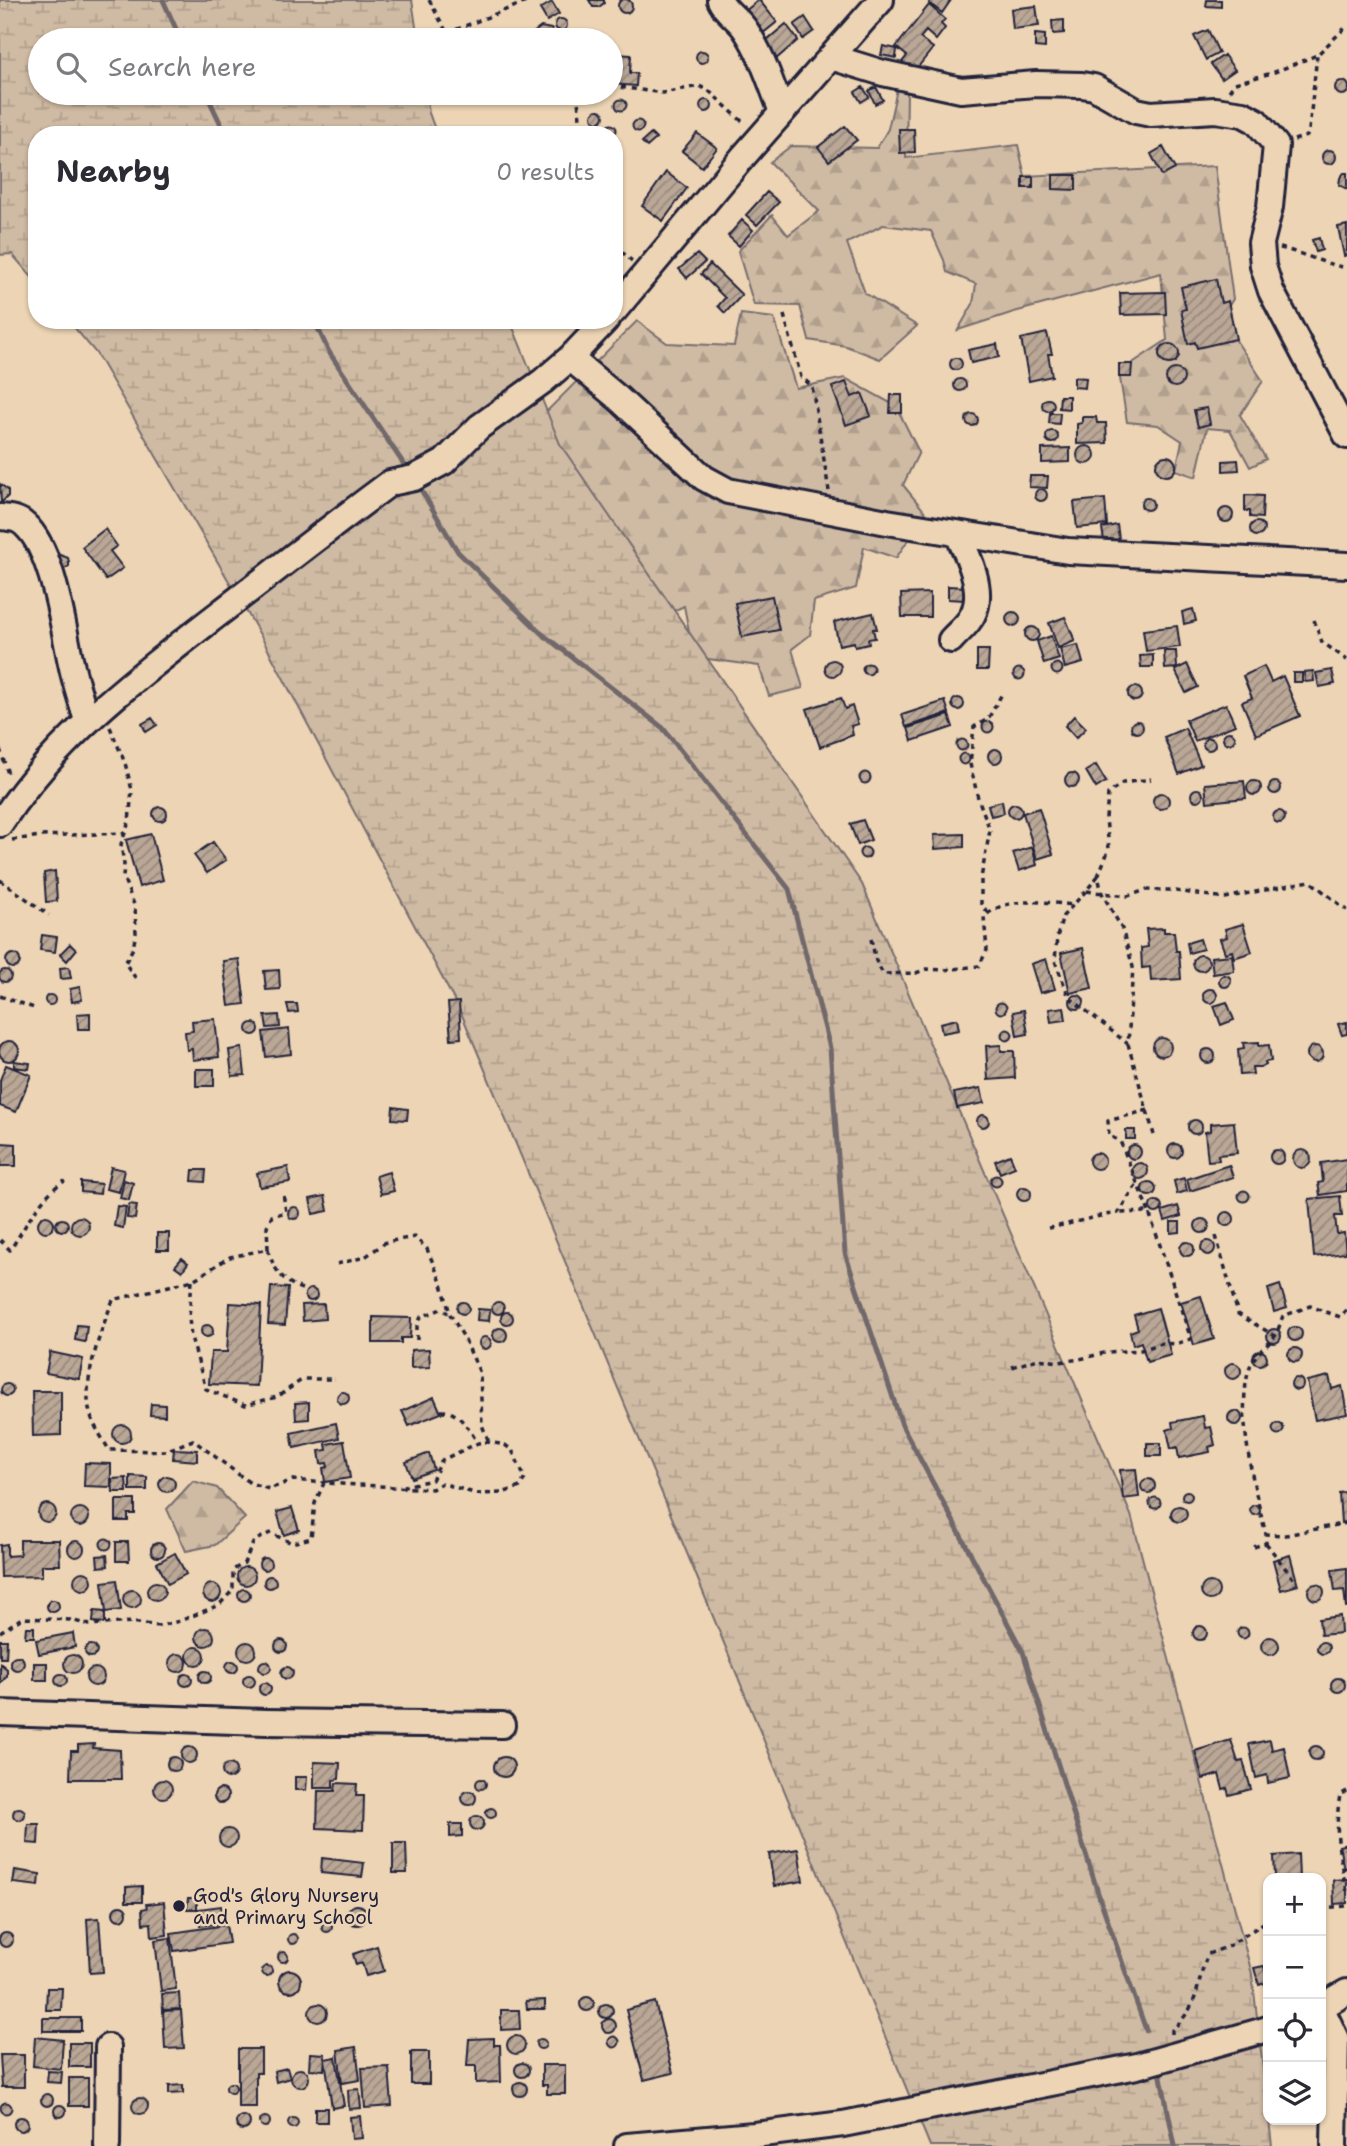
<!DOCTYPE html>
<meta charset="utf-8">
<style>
body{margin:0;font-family:"Shantell Sans",sans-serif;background:#f7f7f7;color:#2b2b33}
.controls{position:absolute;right:21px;bottom:21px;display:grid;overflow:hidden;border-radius:14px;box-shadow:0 2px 5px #0004}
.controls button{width:63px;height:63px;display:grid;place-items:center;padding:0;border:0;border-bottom:2px solid #e1e1e2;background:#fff;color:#2b2b33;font:35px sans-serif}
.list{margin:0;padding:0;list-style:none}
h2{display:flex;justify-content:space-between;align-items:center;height:91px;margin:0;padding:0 28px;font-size:30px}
h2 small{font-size:23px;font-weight:400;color:#7c7c81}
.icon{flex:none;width:38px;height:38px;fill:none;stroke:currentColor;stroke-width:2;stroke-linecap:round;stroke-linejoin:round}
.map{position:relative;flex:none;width:1347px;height:2146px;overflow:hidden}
.search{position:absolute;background:#fff;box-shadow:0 2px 5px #0004;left:28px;top:28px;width:595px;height:77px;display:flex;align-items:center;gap:18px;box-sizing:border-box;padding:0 24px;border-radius:38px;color:#7c7c81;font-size:26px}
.panel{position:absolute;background:#fff;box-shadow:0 2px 5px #0004;left:28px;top:126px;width:595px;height:203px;border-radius:28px}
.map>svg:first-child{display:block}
.forest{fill:url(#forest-firs);stroke:#786e6f;stroke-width:2}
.wetland{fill:url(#wetland-marsh);stroke:#786e6f;stroke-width:2}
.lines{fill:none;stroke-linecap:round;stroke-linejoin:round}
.stream{stroke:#70676a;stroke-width:5}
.building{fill:url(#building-hatch);stroke:#22223b;stroke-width:2}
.minor-casing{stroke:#22223b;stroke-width:30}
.path{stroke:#22223b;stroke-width:3.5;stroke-dasharray:5 5;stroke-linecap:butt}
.minor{stroke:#ecd4b4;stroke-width:24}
.poi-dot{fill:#22223b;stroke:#ecd4b4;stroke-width:2.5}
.labels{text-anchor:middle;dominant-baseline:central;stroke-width:5;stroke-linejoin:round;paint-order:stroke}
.poi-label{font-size:19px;fill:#22223b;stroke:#ecd4b4;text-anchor:start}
</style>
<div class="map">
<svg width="1347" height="2146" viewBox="0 0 1347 2146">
<defs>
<pattern id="forest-firs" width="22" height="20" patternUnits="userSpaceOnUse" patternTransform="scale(1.75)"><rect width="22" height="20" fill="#cfbaa3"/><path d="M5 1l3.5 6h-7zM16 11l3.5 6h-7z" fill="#b1a08d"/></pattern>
<pattern id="wetland-marsh" width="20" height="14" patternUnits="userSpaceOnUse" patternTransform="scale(1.75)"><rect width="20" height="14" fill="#cfbaa3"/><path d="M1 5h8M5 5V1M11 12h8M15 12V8" fill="none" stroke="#b1a08d"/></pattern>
<pattern id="building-hatch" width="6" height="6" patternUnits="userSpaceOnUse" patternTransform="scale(1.75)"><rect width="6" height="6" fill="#baa796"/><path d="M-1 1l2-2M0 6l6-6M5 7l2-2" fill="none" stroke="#97887c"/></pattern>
</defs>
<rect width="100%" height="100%" fill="#ecd4b4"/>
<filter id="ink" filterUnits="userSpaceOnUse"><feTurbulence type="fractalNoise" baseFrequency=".0143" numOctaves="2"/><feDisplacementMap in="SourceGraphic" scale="14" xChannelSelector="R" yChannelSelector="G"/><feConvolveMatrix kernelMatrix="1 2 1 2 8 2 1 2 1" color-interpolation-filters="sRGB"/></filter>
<g filter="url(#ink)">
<path class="forest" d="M897,89L907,90L906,158L1018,145L1025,176L1215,166L1233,299L1221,318L1263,381L1240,415L1266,459L1250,467L1230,430L1207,428L1196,477L1176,470L1182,441L1158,425L1127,422L1119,372L1167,340L1161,273L1014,312L958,330L973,304L976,284L947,272L944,260L931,231L883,225L847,243L865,293L917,326L880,359L846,346L809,340L800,306L754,305L738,251L772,215L788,235L819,211L770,162L791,146L877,148L888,129Z
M741,314L774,318L796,388L845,378L896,406L919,452L903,485L926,513L896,558L864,547L856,588L814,601L810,635L792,649L803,688L769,696L759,666L694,657L684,606L652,621L522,436L637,321L667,343L734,346Z
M193,1481L217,1488L245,1518L215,1545L186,1551L167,1509Z"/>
<path class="wetland" d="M0,0H412L418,40H40V93H426L429,113L437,135H37V283L12,254L0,255Z
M68,320H510L560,444L862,884L1131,1515L1252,1974L1272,2146H930L694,1570L462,1015L262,638L96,353Z"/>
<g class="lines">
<path class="stream" d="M163,0L181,40
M206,93L226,135
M314,320L329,352L409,472
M417,483L458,552L541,633L663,728L789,889L830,1048L845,1253L902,1425L1023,1652L1098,1893L1146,2030
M1159,2067L1175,2146"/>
</g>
<path class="building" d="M618 6a7 7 0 1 1 14 0a7 7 0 1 1-14 0Z
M589,0H604V3L599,7H593Z
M759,0L777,22L762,34L744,12Z
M931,0H951L942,13L929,3Z
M1207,0H1221V7L1206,6Z
M552,2L559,14L547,21L540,9Z
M929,5L945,19L941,24L945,28L936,40L926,31L920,38L933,48L910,77L898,67L907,56L896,47Z
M1036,6L1039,26L1013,29L1011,9Z
M805,17L814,31L803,39L794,25Z
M555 25a6 6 0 1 1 12 0a6 6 0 1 1-12 0Z
M1064,20V33L1053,34L1052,21Z
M786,24L798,40L775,60L762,44Z
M541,27L551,29L555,33L556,40H532L533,33Z
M1208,30L1219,53L1206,60L1194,36Z
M1035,34L1045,35V48L1035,47Z
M883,46L897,49L896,58L881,55Z
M696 57a6 6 0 1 1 12 0a6 6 0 1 1-12 0Z
M615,54L631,55L630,73H637L636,86L612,84Z
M1224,55L1235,70L1222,79L1211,64Z
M1335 88a7 7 0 1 1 14 0a7 7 0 1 1-14 0Z
M863,87L869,97L861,102L855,92Z
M876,87L883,100L875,104L869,91Z
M615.5 105a5.5 5.5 0 1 1 11 0a5.5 5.5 0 1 1-11 0Z
M700 106a6 6 0 1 1 12 0a6 6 0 1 1-12 0Z
M592 116a6 6 0 1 1 12 0a6 6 0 1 1-12 0Z
M632.5 126a5.5 5.5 0 1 1 11 0a5.5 5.5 0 1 1-11 0Z
M605.5 130a5.5 5.5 0 1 1 11 0a5.5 5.5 0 1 1-11 0Z
M845,126L857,140L829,161L818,147Z
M899,129H914L915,152L900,153Z
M697,133L717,148L702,167L682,151Z
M651,134L656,139L647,147L642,142Z
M1163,147L1175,169L1162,176L1151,154Z
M1322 157a7 7 0 1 1 14 0a7 7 0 1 1-14 0Z
M666,172L687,188L663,221L642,206Z
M1344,173H1347V189L1339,185L1340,178Z
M1053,175H1076V190L1053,189Z
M1023,177H1033V188H1023Z
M767,192L779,202L757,225L746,215Z
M742,220L753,230L739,246L728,236Z
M1347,225V255L1344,256L1338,227Z
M1319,238L1322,250L1316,252L1312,240Z
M697,254L705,262L687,278L679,269Z
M710,264L742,295L725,313L718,306L725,298L701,274Z
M1216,279L1221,303L1228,301L1236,339L1197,348L1195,342L1188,344L1181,310L1186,309L1181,287Z
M1165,292L1166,314L1121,315L1120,293Z
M1047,333L1052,354H1048L1052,376L1029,381L1021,339Z
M997,344L999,357L971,363L968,350Z
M1159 354a10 10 0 1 1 20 0a10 10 0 1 1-20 0Z
M950 364a6 6 0 1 1 12 0a6 6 0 1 1-12 0Z
M1119,364H1132L1131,377H1119Z
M1166 378a9 9 0 1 1 18 0a9 9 0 1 1-18 0Z
M1074,377L1086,378L1085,388L1074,387Z
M954 385a6 6 0 1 1 12 0a6 6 0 1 1-12 0Z
M846,382L852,397L862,393L871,416L846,425L832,387Z
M891,395H902V413H890Z
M1060,396H1069V409L1059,408Z
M1042 405a6 6 0 1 1 12 0a6 6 0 1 1-12 0Z
M1207,408L1210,424L1198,427L1194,410Z
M1050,413H1060L1059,424L1049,423Z
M966 420a6 6 0 1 1 12 0a6 6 0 1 1-12 0Z
M1082,417H1096L1097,423H1106L1107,443L1077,444V424L1082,423Z
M1046 437a6 6 0 1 1 12 0a6 6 0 1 1-12 0Z
M1077 455a9 9 0 1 1 18 0a9 9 0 1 1-18 0Z
M1070,448V462L1042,463V449Z
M1156 466a10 10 0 1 1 20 0a10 10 0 1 1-20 0Z
M1238,460L1239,470L1223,471V461Z
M1030,476H1048L1047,488L1029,487Z
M0,484L8,490V496L1,503Z
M1035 495a6 6 0 1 1 12 0a6 6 0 1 1-12 0Z
M1245,495L1263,496L1262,518L1250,517V511H1245Z
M1141 504a6 6 0 1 1 12 0a6 6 0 1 1-12 0Z
M1105,499L1107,525L1077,528L1074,502Z
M1219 515a7 7 0 1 1 14 0a7 7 0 1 1-14 0Z
M1250 529a7 7 0 1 1 14 0a7 7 0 1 1-14 0Z
M1117,525L1120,545L1105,547L1102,528Z
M105,529L117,546L110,551L123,568L106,580L82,547Z
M61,555L68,558L69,562V566L62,570L57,556Z
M948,586L966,587L965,600L948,599Z
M930,593V617H902L901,594Z
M772,596L779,630L742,637L735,603Z
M1193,609L1196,621L1184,624L1182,612Z
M1006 619a7 7 0 1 1 14 0a7 7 0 1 1-14 0Z
M873,613L877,629H873L875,638L868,639L869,644L855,647L854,642L839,645L834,622Z
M1065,617L1075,641L1058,648L1049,623Z
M1177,626L1180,647L1146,651L1143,630Z
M1025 634a7 7 0 1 1 14 0a7 7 0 1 1-14 0Z
M1051,636L1059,659L1044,664L1037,641Z
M1078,645L1083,663L1065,668L1060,649Z
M977,650H989L988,670H977Z
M1164,651H1176L1177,668L1165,669Z
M1153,655V667H1141L1140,656Z
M825 668a8 8 0 1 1 16 0a8 8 0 1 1-16 0Z
M862.5 669a5.5 5.5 0 1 1 11 0a5.5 5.5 0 1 1-11 0Z
M1051.5 669a5.5 5.5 0 1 1 11 0a5.5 5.5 0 1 1-11 0Z
M1187,664L1198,687L1186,693L1175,670Z
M1264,666L1271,682L1283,676L1300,716L1256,735L1242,702L1252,698L1243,676Z
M1013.5 674a5.5 5.5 0 1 1 11 0a5.5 5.5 0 1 1-11 0Z
M1332,670L1335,684L1319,687L1316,673Z
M1313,671L1314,681L1305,682L1304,672Z
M1293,673H1302V682H1293Z
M1128 694a7 7 0 1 1 14 0a7 7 0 1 1-14 0Z
M841,698L845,709L852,706L858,724L851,726L853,735L820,747L807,709Z
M952 704a6 6 0 1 1 12 0a6 6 0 1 1-12 0Z
M945,701L949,713L906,727L902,715Z
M1226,704L1235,725L1195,741L1186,720Z
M949,715L953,727L912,741L908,728Z
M1074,716L1086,728L1076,738L1065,726Z
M152,718L157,725L146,732L142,724Z
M1131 727a6 6 0 1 1 12 0a6 6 0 1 1-12 0Z
M982.5 727a5.5 5.5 0 1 1 11 0a5.5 5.5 0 1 1-11 0Z
M1185,728L1201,765L1179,774L1164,737Z
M1223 738a6 6 0 1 1 12 0a6 6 0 1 1-12 0Z
M1203 744a6 6 0 1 1 12 0a6 6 0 1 1-12 0Z
M956.5 745a5.5 5.5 0 1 1 11 0a5.5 5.5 0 1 1-11 0Z
M988 756a7 7 0 1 1 14 0a7 7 0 1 1-14 0Z
M958.5 759a5.5 5.5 0 1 1 11 0a5.5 5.5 0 1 1-11 0Z
M1096,765L1106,782L1096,788L1086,771Z
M859.5 778a5.5 5.5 0 1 1 11 0a5.5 5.5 0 1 1-11 0Z
M1065 780a7 7 0 1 1 14 0a7 7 0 1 1-14 0Z
M1247 788a7 7 0 1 1 14 0a7 7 0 1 1-14 0Z
M1244,781L1246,798L1207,802L1205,784Z
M1269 788a6 6 0 1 1 12 0a6 6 0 1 1-12 0Z
M1191 795a6 6 0 1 1 12 0a6 6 0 1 1-12 0Z
M1153 801a8 8 0 1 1 16 0a8 8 0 1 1-16 0Z
M1002,801L1004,813L991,816L988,805Z
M1008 811a7 7 0 1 1 14 0a7 7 0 1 1-14 0Z
M153 814a7 7 0 1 1 14 0a7 7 0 1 1-14 0Z
M1039,808L1053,854L1037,859L1023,813Z
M1273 817a6 6 0 1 1 12 0a6 6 0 1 1-12 0Z
M863,820L871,840L858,845L850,824Z
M151,834L163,880L139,887L126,840Z
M964,834V847L935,849L934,835Z
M213,842L226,860L207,873L194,855Z
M1032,847L1037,865L1019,871L1013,853Z
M859.5 853a5.5 5.5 0 1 1 11 0a5.5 5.5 0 1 1-11 0Z
M55,871L57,901L46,902L44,873Z
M1243,924L1252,952L1234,958L1232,951L1225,953L1220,939L1227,937L1225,929Z
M1164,928V932H1174L1176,951H1179L1181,979L1151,981L1150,967L1142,968L1141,948L1148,947L1146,929Z
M42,935L57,937L55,952L40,950Z
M1200,939L1203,949L1189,953L1187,943Z
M70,944L76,950L67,961L60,954Z
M1083,948L1092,988L1070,993L1061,953Z
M6 961a7 7 0 1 1 14 0a7 7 0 1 1-14 0Z
M1232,955L1234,971L1213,974L1211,957Z
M1193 963a8 8 0 1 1 16 0a8 8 0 1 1-16 0Z
M239,959L245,1004L229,1006L223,961Z
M1046,959L1055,989L1040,993L1031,964Z
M69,967L71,978L61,979L60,968Z
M279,970L280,989L266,990L264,971Z
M-1 976a6 6 0 1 1 12 0a6 6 0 1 1-12 0Z
M1219 981a6 6 0 1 1 12 0a6 6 0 1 1-12 0Z
M80,987L82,1000L72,1002L70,989Z
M1203 996a7 7 0 1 1 14 0a7 7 0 1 1-14 0Z
M1070 1002a7 7 0 1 1 14 0a7 7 0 1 1-14 0Z
M45 1000a5 5 0 1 1 10 0a5 5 0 1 1-10 0Z
M459,1002L461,1038L451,1039L448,1003Z
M1227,1002L1234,1020L1221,1025L1214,1006Z
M995.5 1008a5.5 5.5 0 1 1 11 0a5.5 5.5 0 1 1-11 0Z
M287,1004H297L298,1012L289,1013Z
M1064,1007L1066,1020L1051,1022L1049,1009Z
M1024,1010L1028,1034L1017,1036L1013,1012Z
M90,1013V1029H78L77,1014Z
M279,1015L280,1027L267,1028L265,1016Z
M215,1019L219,1057L193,1060L192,1049L187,1050L185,1032L193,1031L192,1021Z
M957,1019L959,1030L942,1033L940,1023Z
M1347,1022V1034L1342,1035L1338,1024Z
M247 1029a6 6 0 1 1 12 0a6 6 0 1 1-12 0Z
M289,1029L291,1054L266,1057L263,1032Z
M1001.5 1035a5.5 5.5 0 1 1 11 0a5.5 5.5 0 1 1-11 0Z
M1153 1047a9 9 0 1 1 18 0a9 9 0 1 1-18 0Z
M-1 1051a10 10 0 1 1 20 0a10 10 0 1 1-20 0Z
M1259,1042V1046L1269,1045L1271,1061L1265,1062L1266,1065L1260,1067H1252L1253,1074L1240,1075L1238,1049L1244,1048L1243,1043Z
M1001,1045V1051H1014L1015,1078L988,1080L986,1046Z
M1307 1054a8 8 0 1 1 16 0a8 8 0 1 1-16 0Z
M242,1048L245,1075L232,1076L229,1050Z
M1201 1056a7 7 0 1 1 14 0a7 7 0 1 1-14 0Z
M14,1061L30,1063L29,1069L14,1067Z
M6,1065L31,1075L16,1112L0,1106V1080Z
M196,1069H214V1086H196Z
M981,1088L984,1103L957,1108L954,1093Z
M393,1107L408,1109L407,1120L392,1119Z
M977 1121a6 6 0 1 1 12 0a6 6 0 1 1-12 0Z
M1188 1127a7 7 0 1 1 14 0a7 7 0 1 1-14 0Z
M1234,1122L1237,1153L1218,1155L1219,1160L1208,1161L1205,1132L1210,1131V1124Z
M1126,1130H1135V1139H1126Z
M1,1143L16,1144V1166H1Z
M1168 1151a7 7 0 1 1 14 0a7 7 0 1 1-14 0Z
M1127 1152a7 7 0 1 1 14 0a7 7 0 1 1-14 0Z
M1293 1159a9 9 0 1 1 18 0a9 9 0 1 1-18 0Z
M1270 1157a7 7 0 1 1 14 0a7 7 0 1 1-14 0Z
M1089 1161a8 8 0 1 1 16 0a8 8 0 1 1-16 0Z
M1010,1155L1015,1167L1000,1173L995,1161Z
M1347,1159V1191L1320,1195L1318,1183L1323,1182L1321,1163Z
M1132 1171a8 8 0 1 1 16 0a8 8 0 1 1-16 0Z
M1229,1165L1233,1177L1190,1191L1187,1179Z
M111,1167L124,1170L119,1192L106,1189Z
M288,1167L290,1182L260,1187L257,1173Z
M193,1170H206L205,1182L192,1181Z
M389,1172L394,1191L381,1194L376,1176Z
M990.5 1181a5.5 5.5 0 1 1 11 0a5.5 5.5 0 1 1-11 0Z
M1184,1178L1187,1191L1177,1194L1174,1181Z
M124,1180L133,1183L129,1200L120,1198Z
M1142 1189a7 7 0 1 1 14 0a7 7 0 1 1-14 0Z
M81,1182L101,1184L100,1194L81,1192Z
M1017 1194a7 7 0 1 1 14 0a7 7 0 1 1-14 0Z
M1238.5 1196a5.5 5.5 0 1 1 11 0a5.5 5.5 0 1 1-11 0Z
M325,1196L328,1211L313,1214L310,1199Z
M1340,1196L1342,1216H1335L1337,1234L1344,1233L1346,1253L1314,1257L1309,1199Z
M1150 1207a6 6 0 1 1 12 0a6 6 0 1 1-12 0Z
M129,1204L137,1205L135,1219L127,1218Z
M117,1206L126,1207L123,1228L114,1226Z
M1178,1206L1181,1216L1165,1221L1162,1211Z
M288 1213a6 6 0 1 1 12 0a6 6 0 1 1-12 0Z
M1220 1219a7 7 0 1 1 14 0a7 7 0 1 1-14 0Z
M38 1224a8 8 0 1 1 16 0a8 8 0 1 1-16 0Z
M71 1226a9 9 0 1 1 18 0a9 9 0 1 1-18 0Z
M56 1225a6 6 0 1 1 12 0a6 6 0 1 1-12 0Z
M1195 1226a7 7 0 1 1 14 0a7 7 0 1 1-14 0Z
M1171,1222H1180V1232L1171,1233Z
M157,1233H169V1250H157Z
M1201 1248a7 7 0 1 1 14 0a7 7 0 1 1-14 0Z
M1180 1249a7 7 0 1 1 14 0a7 7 0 1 1-14 0Z
M182,1258L188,1263L182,1271L175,1266Z
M1280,1285L1287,1308L1274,1312L1268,1289Z
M271,1287L288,1288L285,1325L268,1324Z
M305 1295a6 6 0 1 1 12 0a6 6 0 1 1-12 0Z
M1201,1296L1214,1339L1194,1345L1181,1302Z
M457 1308a6 6 0 1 1 12 0a6 6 0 1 1-12 0Z
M492 1308a6 6 0 1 1 12 0a6 6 0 1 1-12 0Z
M230,1303L261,1305L257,1386L209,1384L211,1352H227Z
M324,1304L325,1319L303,1321L302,1305Z
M1158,1308L1171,1355L1147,1362L1141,1342L1133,1345L1130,1332L1138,1329L1134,1315Z
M478,1309L490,1310L489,1321L477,1320Z
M501 1318a6 6 0 1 1 12 0a6 6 0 1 1-12 0Z
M373,1317L411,1318L410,1338H401V1343H373Z
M201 1331a6 6 0 1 1 12 0a6 6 0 1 1-12 0Z
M77,1325L87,1326L85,1342L75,1340Z
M1288 1334a7 7 0 1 1 14 0a7 7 0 1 1-14 0Z
M493 1335a7 7 0 1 1 14 0a7 7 0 1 1-14 0Z
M1267 1336a7 7 0 1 1 14 0a7 7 0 1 1-14 0Z
M479 1343a6 6 0 1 1 12 0a6 6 0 1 1-12 0Z
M1288 1355a7 7 0 1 1 14 0a7 7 0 1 1-14 0Z
M429,1349L430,1367L411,1368V1350Z
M1253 1358a7 7 0 1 1 14 0a7 7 0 1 1-14 0Z
M50,1352L83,1359L79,1379L46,1373Z
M1225 1371a8 8 0 1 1 16 0a8 8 0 1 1-16 0Z
M1329,1376L1332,1389L1342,1386L1347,1414L1315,1420L1307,1381Z
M1291 1384a6 6 0 1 1 12 0a6 6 0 1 1-12 0Z
M1 1390a6 6 0 1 1 12 0a6 6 0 1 1-12 0Z
M32,1391H61V1435L33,1436Z
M337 1398a6 6 0 1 1 12 0a6 6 0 1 1-12 0Z
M434,1397L441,1413L409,1426L402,1411Z
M309,1402V1419L296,1420L295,1403Z
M151,1404L165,1405V1416L150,1415Z
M1228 1418a7 7 0 1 1 14 0a7 7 0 1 1-14 0Z
M1203,1416L1205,1428L1211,1427L1215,1445L1209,1447L1210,1452L1179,1458L1177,1447L1171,1449L1167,1430L1173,1428L1172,1422Z
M336,1423L339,1438L294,1448L291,1433Z
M1272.5 1429a5.5 5.5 0 1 1 11 0a5.5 5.5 0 1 1-11 0Z
M113 1434a9 9 0 1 1 18 0a9 9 0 1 1-18 0Z
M344,1441L350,1478L325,1482L323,1468L328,1467L327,1463L321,1464L319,1451L327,1450L326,1444Z
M1147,1443H1161V1456H1147Z
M174,1449L197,1450V1461L173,1459Z
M429,1453L434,1470L412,1478L406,1462Z
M85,1463L111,1464V1487L84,1486Z
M1136,1469L1139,1497L1123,1499L1120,1470Z
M130,1476L147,1477V1490H130Z
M159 1484a8 8 0 1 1 16 0a8 8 0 1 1-16 0Z
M126,1478L127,1492H113L112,1479Z
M1141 1486a7 7 0 1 1 14 0a7 7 0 1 1-14 0Z
M1182 1496a5 5 0 1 1 10 0a5 5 0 1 1-10 0Z
M1347,1492V1522L1341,1523L1339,1493Z
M1149.5 1503a5.5 5.5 0 1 1 11 0a5.5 5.5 0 1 1-11 0Z
M116,1500H135V1514H128V1521H116Z
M38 1513a9 9 0 1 1 18 0a9 9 0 1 1-18 0Z
M1250 1510a5 5 0 1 1 10 0a5 5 0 1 1-10 0Z
M1171 1514a8 8 0 1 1 16 0a8 8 0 1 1-16 0Z
M292,1508L299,1530L284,1535L277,1512Z
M71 1517a9 9 0 1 1 18 0a9 9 0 1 1-18 0Z
M100.5 1544a5.5 5.5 0 1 1 11 0a5.5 5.5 0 1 1-11 0Z
M20,1540H59L60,1565H42V1576L1,1577L0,1545L7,1544V1556L20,1555Z
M68 1549a8 8 0 1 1 16 0a8 8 0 1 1-16 0Z
M116,1542H128L129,1561H116Z
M151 1550a7 7 0 1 1 14 0a7 7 0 1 1-14 0Z
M175,1553L186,1574L168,1584L157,1563Z
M107,1555L108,1566L98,1567L97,1556Z
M1290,1555L1298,1585L1281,1590L1273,1560Z
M259 1564a6 6 0 1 1 12 0a6 6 0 1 1-12 0Z
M237 1576a9 9 0 1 1 18 0a9 9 0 1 1-18 0Z
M1347,1568V1607H1346L1344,1590L1335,1591L1332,1570Z
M74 1581a9 9 0 1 1 18 0a9 9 0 1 1-18 0Z
M264 1582a6 6 0 1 1 12 0a6 6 0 1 1-12 0Z
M117,1580L121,1610L106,1612L102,1582Z
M1201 1591a9 9 0 1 1 18 0a9 9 0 1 1-18 0Z
M147 1591a9 9 0 1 1 18 0a9 9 0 1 1-18 0Z
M203 1593a9 9 0 1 1 18 0a9 9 0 1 1-18 0Z
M1308 1592a8 8 0 1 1 16 0a8 8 0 1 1-16 0Z
M238 1595a6 6 0 1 1 12 0a6 6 0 1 1-12 0Z
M123 1599a9 9 0 1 1 18 0a9 9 0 1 1-18 0Z
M47 1606a6 6 0 1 1 12 0a6 6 0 1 1-12 0Z
M94,1611L105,1612V1623L93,1622Z
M1340,1616L1341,1633L1321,1635L1319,1619Z
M1193 1633a7 7 0 1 1 14 0a7 7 0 1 1-14 0Z
M26,1627H34V1637H25Z
M1237.5 1633a5.5 5.5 0 1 1 11 0a5.5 5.5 0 1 1-11 0Z
M196 1637a9 9 0 1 1 18 0a9 9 0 1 1-18 0Z
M73,1633L75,1647L39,1654L36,1640Z
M1261 1646a9 9 0 1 1 18 0a9 9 0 1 1-18 0Z
M275 1646a6 6 0 1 1 12 0a6 6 0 1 1-12 0Z
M0,1640H7L6,1658H0Z
M1317 1648a6 6 0 1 1 12 0a6 6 0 1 1-12 0Z
M238 1651a9 9 0 1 1 18 0a9 9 0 1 1-18 0Z
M85 1651a6 6 0 1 1 12 0a6 6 0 1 1-12 0Z
M187 1656a9 9 0 1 1 18 0a9 9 0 1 1-18 0Z
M169 1663a9 9 0 1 1 18 0a9 9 0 1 1-18 0Z
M64 1664a9 9 0 1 1 18 0a9 9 0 1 1-18 0Z
M10 1663a7 7 0 1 1 14 0a7 7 0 1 1-14 0Z
M226 1667a6 6 0 1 1 12 0a6 6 0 1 1-12 0Z
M259 1667a6 6 0 1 1 12 0a6 6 0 1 1-12 0Z
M0,1663L7,1669V1676L0,1684Z
M34,1663H47V1680H34Z
M281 1673a6 6 0 1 1 12 0a6 6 0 1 1-12 0Z
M86 1677a9 9 0 1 1 18 0a9 9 0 1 1-18 0Z
M199 1677a6 6 0 1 1 12 0a6 6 0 1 1-12 0Z
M55 1680a6 6 0 1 1 12 0a6 6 0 1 1-12 0Z
M180 1680a6 6 0 1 1 12 0a6 6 0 1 1-12 0Z
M243 1681a6 6 0 1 1 12 0a6 6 0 1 1-12 0Z
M1331 1685a7 7 0 1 1 14 0a7 7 0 1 1-14 0Z
M259 1689a6 6 0 1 1 12 0a6 6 0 1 1-12 0Z
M1231,1740L1238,1762L1243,1761L1251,1789L1229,1795L1227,1788L1223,1789L1219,1774L1203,1779L1195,1751Z
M1270,1740L1272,1750L1284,1747L1290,1778L1268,1783L1267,1775L1256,1778L1249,1744Z
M94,1744L93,1748L120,1750L121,1779H70L71,1751H78V1745Z
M1309 1753a7 7 0 1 1 14 0a7 7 0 1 1-14 0Z
M181 1755a8 8 0 1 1 16 0a8 8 0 1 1-16 0Z
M494 1767a10 10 0 1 1 20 0a10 10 0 1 1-20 0Z
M167 1764a7 7 0 1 1 14 0a7 7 0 1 1-14 0Z
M314,1762L340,1763L339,1779L333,1780V1788H314Z
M222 1771a7 7 0 1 1 14 0a7 7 0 1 1-14 0Z
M295,1777H307L306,1790H295Z
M476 1784a5 5 0 1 1 10 0a5 5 0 1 1-10 0Z
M154 1789a9 9 0 1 1 18 0a9 9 0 1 1-18 0Z
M336,1783L357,1784L356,1796H364L363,1830L317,1828L318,1791H335Z
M214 1796a7 7 0 1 1 14 0a7 7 0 1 1-14 0Z
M462 1798a7 7 0 1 1 14 0a7 7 0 1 1-14 0Z
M13 1814a6 6 0 1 1 12 0a6 6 0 1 1-12 0Z
M486 1813a5 5 0 1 1 10 0a5 5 0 1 1-10 0Z
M470 1823a7 7 0 1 1 14 0a7 7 0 1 1-14 0Z
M28,1824H39L38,1844L27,1843Z
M450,1824H462V1836L450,1837Z
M219 1838a9 9 0 1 1 18 0a9 9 0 1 1-18 0Z
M393,1843H406L407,1873H393Z
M1347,1844V1868L1344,1869L1339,1846Z
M798,1849L803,1881L774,1886L769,1854Z
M1298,1854L1299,1878H1275L1274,1856Z
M322,1858L364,1863L362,1877L321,1873Z
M15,1870L40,1874L39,1886L13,1883Z
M1347,1879V1903L1334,1904L1333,1880Z
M142,1886V1902H126V1887Z
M188,1898H197V1909H187Z
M164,1902L167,1935L152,1937L151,1923L143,1924L142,1909L147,1908L146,1904Z
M347 1915a10 10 0 1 1 20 0a10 10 0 1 1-20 0Z
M221,1906L224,1923L200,1926L198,1909Z
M113 1913a7 7 0 1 1 14 0a7 7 0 1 1-14 0Z
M99,1918L103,1972L90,1973L87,1919Z
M322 1927a5 5 0 1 1 10 0a5 5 0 1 1-10 0Z
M226,1925L229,1943L174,1951L171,1933Z
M-1 1940a7 7 0 1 1 14 0a7 7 0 1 1-14 0Z
M288 1939a5 5 0 1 1 10 0a5 5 0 1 1-10 0Z
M170,1938L176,1989L161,1991L155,1940Z
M377,1946L384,1971L366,1976L362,1963L356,1965L353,1954Z
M278 1957a5 5 0 1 1 10 0a5 5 0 1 1-10 0Z
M262 1971a5 5 0 1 1 10 0a5 5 0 1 1-10 0Z
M1264,1966L1268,1982L1259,1985L1254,1968Z
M279 1981a11 11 0 1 1 22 0a11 11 0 1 1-22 0Z
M47,1988H62L61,2010H46Z
M179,1993L180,2009L163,2010L162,1994Z
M580 2004a7 7 0 1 1 14 0a7 7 0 1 1-14 0Z
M545,2000V2009H527L526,2001Z
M655,2002L673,2073L644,2080L626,2010Z
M309 2013a9 9 0 1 1 18 0a9 9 0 1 1-18 0Z
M599 2011a7 7 0 1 1 14 0a7 7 0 1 1-14 0Z
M181,2010L184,2048L165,2049L163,2011Z
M501,2010H519L520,2029L501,2030Z
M43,2018H81V2031H43Z
M602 2026a7 7 0 1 1 14 0a7 7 0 1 1-14 0Z
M507 2045a9 9 0 1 1 18 0a9 9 0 1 1-18 0Z
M608.5 2042a5.5 5.5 0 1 1 11 0a5.5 5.5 0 1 1-11 0Z
M35,2037L63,2040L61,2069L33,2066Z
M494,2038V2045H500L501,2082L476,2083V2066H467L469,2039Z
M536 2044a5 5 0 1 1 10 0a5 5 0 1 1-10 0Z
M69,2043H90V2067H69Z
M356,2047L360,2080L342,2083L338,2050Z
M238,2049H261V2073H256V2107H238Z
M411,2052H429V2084H411Z
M310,2053L325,2054L324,2070L309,2069Z
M0,2055H24V2087H2Z
M336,2057L344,2106L332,2108L325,2059Z
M515 2070a7 7 0 1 1 14 0a7 7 0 1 1-14 0Z
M542,2065H565V2094H547V2085H542Z
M389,2067L392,2106L365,2108L362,2068Z
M287,2068L290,2078L276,2082L274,2071Z
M291 2078a9 9 0 1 1 18 0a9 9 0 1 1-18 0Z
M48,2071L62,2072L61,2083L47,2082Z
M69,2078H88V2106H69Z
M513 2089a7 7 0 1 1 14 0a7 7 0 1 1-14 0Z
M226 2088a5 5 0 1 1 10 0a5 5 0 1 1-10 0Z
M183,2085V2093L169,2094V2086Z
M359,2089L361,2108L349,2109L348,2090Z
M41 2100a6 6 0 1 1 12 0a6 6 0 1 1-12 0Z
M132 2106a8 8 0 1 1 16 0a8 8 0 1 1-16 0Z
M0.5 2108a5.5 5.5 0 1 1 11 0a5.5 5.5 0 1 1-11 0Z
M54 2111a6 6 0 1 1 12 0a6 6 0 1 1-12 0Z
M315,2108H327V2122H315Z
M236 2123a7 7 0 1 1 14 0a7 7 0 1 1-14 0Z
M360,2116L362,2138L352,2139L350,2117Z
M260 2122a5 5 0 1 1 10 0a5 5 0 1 1-10 0Z
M14 2124a7 7 0 1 1 14 0a7 7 0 1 1-14 0Z
M288 2123a5 5 0 1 1 10 0a5 5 0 1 1-10 0Z"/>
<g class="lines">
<defs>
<path id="minor" d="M720,0C726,13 738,18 745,29C762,54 771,84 782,112
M831,57L883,73L961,90L1036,84L1082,85L1094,87L1136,111L1151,114L1215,110L1243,114L1256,121L1276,145L1270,207L1261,243L1263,266L1271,291L1347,436
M614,311L742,158L881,0
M570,358L618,398L704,478L728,491L887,522L1068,551L1347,565
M0,517C10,518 18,518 25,525C53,550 63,627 71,663C75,683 82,702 87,721
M951,640C958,632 969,624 973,614C985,590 968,555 957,533
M0,824C56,737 141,674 221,612C277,569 333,525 390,483L414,478L444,462L479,427L543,381L570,358L606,320
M0,1713L265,1722L502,1725
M1321,2007L1336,2039L1334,2146
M1321,2007L1347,1992
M107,2146L108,2047
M627,2146L754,2135L843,2124L1137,2066L1268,2029"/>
</defs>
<use href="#minor" class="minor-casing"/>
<path class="path" d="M429,0L451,40
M447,33L531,0
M611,86L663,93L699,86L708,90L745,124
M1229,91L1235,83L1272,73L1317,55L1347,26
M577,93L582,135
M551,135L566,127L582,131
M1294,140L1307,136L1309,130L1317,55
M614,245L632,261
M1280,248C1303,253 1324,264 1347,268
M784,315L801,377L812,386L829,491
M1314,620L1322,642L1347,660
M110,727L125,763L132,790L129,822L121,844L124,864L123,877L135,907L136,933L133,948L125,963L137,980
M0,749L9,777
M12,840L41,836L125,833
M1098,876L1109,849L1106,818L1108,794L1123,783L1151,779
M0,880L49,915
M1086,891L1063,916L1057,937L1055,961L1069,997L1128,1044
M988,912L981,905V878L990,830L978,798L970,764L974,727L988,719L1003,692
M871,939L876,961L883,974L916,973L927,969L944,970L979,966L987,950L984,917C1004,896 1047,902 1073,905
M0,996L34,1008
M1148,1110L1108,1121L1109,1136L1120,1141L1149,1212
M1154,1135L1128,1044L1133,967L1122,929L1102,893L1098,876L1086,891L1128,896L1146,890H1169L1225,898L1310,881L1347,910
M1048,1228C1072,1224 1094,1216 1118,1213L1137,1184
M1216,1236L1238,1314L1275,1336
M0,1240L10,1250C25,1228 41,1194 65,1181
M268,1249L267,1226L272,1216L286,1212L283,1193
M337,1264L365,1257L386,1242L415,1237L427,1249L442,1284L450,1314L463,1336L480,1373L482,1425L489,1442
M192,1280L189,1318L191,1337L206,1389L245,1405L277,1397L303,1379H335
M302,1289C283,1282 273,1269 268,1249L230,1257L193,1280L113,1300C101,1330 80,1385 91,1416C95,1428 103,1439 109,1450L165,1451L193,1440L250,1483L269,1489L293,1480L324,1483
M1347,1310L1340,1317L1310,1306L1283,1316C1280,1322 1279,1330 1275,1336C1268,1346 1255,1353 1251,1364C1234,1407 1254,1489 1266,1534L1286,1535L1347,1523
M417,1340V1326L421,1317L441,1309L448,1313
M1012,1367L1038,1359L1059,1362L1080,1359L1108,1352L1141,1350L1162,1343L1176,1344L1191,1339L1149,1212L1118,1213
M441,1411C459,1410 469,1430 478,1443
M1266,1543L1292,1577L1296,1585
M1254,1547L1266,1543V1534
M0,1632L22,1618L70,1620L90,1625L132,1622L159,1626L180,1621L219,1605L233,1590V1570L244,1563L254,1541L270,1533L292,1543L311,1538L315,1503L324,1483L432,1489L442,1483L477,1494L502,1493L520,1487L525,1478L512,1450L505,1445L489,1442L478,1443L442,1460L432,1480L404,1486
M1347,1791L1340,1795C1334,1829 1339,1858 1347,1891
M1321,1908L1347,1906
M1172,2034V2030C1202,2002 1194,1988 1208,1954L1229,1946L1268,1920"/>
<use href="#minor" class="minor"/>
</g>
</g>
<circle class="poi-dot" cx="179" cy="1906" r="7"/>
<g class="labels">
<g class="poi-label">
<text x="193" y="1895">God's Glory Nursery<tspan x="193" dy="22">and Primary School</tspan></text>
</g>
</g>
</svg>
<div class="controls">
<button>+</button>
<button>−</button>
<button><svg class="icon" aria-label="locate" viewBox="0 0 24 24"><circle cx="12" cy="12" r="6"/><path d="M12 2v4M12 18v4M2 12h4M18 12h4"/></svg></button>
<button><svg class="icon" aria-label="layers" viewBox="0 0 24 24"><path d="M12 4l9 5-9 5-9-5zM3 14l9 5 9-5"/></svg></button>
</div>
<div class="search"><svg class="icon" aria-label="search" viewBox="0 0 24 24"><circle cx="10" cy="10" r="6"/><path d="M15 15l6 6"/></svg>Search here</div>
<section class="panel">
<h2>Nearby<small>0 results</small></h2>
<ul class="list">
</ul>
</section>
</div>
